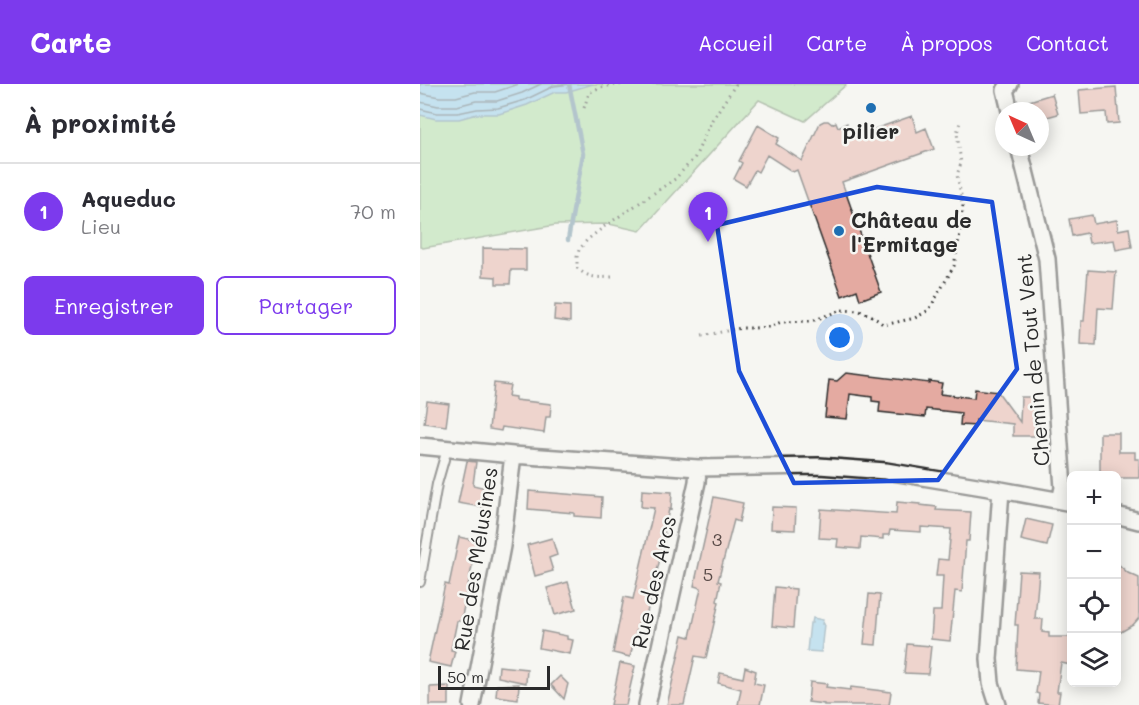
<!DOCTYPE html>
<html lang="fr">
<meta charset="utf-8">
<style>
body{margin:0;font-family:Mali,sans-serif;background:#f7f7f7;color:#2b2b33}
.controls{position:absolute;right:18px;bottom:18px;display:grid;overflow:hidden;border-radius:9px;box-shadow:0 3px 15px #0003}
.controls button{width:54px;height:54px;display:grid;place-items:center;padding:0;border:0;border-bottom:2px solid #e1e1e2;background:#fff;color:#2b2b33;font:30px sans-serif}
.compass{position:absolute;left:575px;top:18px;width:54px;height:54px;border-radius:50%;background:#fff;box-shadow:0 3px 15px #0003;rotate:316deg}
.scale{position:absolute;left:18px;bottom:15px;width:112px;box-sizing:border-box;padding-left:6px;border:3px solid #2b2b2b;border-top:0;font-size:16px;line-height:21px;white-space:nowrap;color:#2b2b2b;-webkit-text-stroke:4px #f6f6f2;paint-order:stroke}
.you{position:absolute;left:420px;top:254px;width:21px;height:21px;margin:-15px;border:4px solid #fff;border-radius:50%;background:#1a73e8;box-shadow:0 0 0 9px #1a73e833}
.badge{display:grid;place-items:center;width:39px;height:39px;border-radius:50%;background:#7c3aed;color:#fff;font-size:20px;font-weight:700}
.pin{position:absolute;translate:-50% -50px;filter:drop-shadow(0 2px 3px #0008)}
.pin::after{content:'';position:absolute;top:32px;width:21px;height:18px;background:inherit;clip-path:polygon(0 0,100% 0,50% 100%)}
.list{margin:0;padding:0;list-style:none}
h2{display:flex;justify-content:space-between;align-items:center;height:78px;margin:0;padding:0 24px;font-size:26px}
h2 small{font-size:20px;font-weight:400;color:#7c7c81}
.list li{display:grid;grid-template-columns:39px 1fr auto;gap:18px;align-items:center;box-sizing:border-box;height:96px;padding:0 24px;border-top:2px solid #e1e1e2}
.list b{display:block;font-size:22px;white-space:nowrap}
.list p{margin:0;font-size:20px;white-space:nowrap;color:#7c7c81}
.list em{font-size:20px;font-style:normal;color:#7c7c81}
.actions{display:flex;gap:12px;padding:18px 24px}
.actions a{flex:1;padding:14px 0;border:2px solid #7c3aed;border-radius:9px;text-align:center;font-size:21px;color:#7c3aed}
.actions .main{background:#7c3aed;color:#fff}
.icon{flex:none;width:33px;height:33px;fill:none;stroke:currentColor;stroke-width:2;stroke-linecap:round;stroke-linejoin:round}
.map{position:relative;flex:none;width:719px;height:621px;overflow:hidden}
header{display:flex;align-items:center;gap:36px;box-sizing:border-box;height:84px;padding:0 30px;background:#7c3aed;color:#fff}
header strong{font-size:28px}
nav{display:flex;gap:33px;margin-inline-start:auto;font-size:21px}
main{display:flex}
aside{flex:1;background:#fff}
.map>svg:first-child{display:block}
.green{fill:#a7dc9e;stroke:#698464;stroke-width:1.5}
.water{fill:#8ac9ea;stroke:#648a9e;stroke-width:1.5}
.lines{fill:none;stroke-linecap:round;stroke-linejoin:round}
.shore{stroke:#516a77;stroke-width:1.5}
.stream{stroke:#648a9e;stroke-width:4.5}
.building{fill:#e4aaa1;stroke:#2b2b2b;stroke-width:1.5}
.service-casing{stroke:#2b2b2b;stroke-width:12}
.minor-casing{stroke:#2b2b2b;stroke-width:20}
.path{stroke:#2b2b2b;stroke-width:3;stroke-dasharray:1.5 4.5;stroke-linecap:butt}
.service{stroke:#f6f6f2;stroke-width:8}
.minor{stroke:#f6f6f2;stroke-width:15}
.marked{fill:none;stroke:#1d4ed8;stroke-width:4.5;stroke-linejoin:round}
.poi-dot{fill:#1f6fb2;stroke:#f6f6f2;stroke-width:2}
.labels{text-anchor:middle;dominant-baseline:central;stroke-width:5;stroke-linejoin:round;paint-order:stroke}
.number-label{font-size:18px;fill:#594b48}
.poi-label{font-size:21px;font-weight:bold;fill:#2b2b2b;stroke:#f6f6f2}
.street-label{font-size:21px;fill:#2b2b2b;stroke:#f6f6f2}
</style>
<header>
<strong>Carte</strong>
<nav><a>Accueil</a><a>Carte</a><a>À propos</a><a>Contact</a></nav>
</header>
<main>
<aside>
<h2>À proximité<small></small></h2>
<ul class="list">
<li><span class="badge">1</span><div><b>Aqueduc</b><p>Lieu</p></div><em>70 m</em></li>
</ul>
<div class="actions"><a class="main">Enregistrer</a><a>Partager</a></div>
</aside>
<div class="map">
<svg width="719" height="621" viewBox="0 0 719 621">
<rect width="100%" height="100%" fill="#f6f6f2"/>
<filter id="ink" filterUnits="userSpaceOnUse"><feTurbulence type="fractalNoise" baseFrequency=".0167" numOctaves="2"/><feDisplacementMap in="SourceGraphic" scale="12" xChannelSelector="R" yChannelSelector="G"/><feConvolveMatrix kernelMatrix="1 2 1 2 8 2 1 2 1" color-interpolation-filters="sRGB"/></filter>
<g filter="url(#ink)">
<path class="green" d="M0,0H427L385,37L339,16L220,147L189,140L136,141L3,164L0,163Z"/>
<path class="water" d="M0,0H173L146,8H135L107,21L79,30H57L39,35H16L0,31Z
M393,534L403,536L402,540H404L401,568L387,567L390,539H392Z"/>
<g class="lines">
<path class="shore" d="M0,9L19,13H36L55,8H75L99,0
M0,18L18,22H37L56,17H77L102,9L121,0
M0,25L17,29H38L57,25L78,24L105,16L134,2L151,0"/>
<path class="stream" d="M148,156L163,70L149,0"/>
</g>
<path class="building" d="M696,3L699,39L687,40L686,28L661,30L659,6Z
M632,10L638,30L620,35V27H608L606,18Z
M492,32L497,48L506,44L514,65L422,98L461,208L440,216L437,206L422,212L377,86L373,88L347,71L338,88L335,86L326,102L314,95L322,79L319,77L338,41L359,54L356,60L382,77L400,39L404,37H408L412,40L416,38L418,43L427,39L432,53Z
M672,131L674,140L697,136L698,146L709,144L712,163L696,166L694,156L669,159L667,149L652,152L649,135Z
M63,164L106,165V186H91L90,200H76V193L63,192Z
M668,186L696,188L693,225L678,224L676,261L660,260L661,237H664Z
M135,221L150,222V238L134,236Z
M426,289L509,299V297L522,299L520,310L554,314L555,305L578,308L600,338L601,313H619V332H615V352H593V340L556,336V342L540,341L541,329L506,325L505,333L459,328L460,318L452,317V313L430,310L427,335L405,333L409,296L417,297Z
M74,299L90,301L88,312L95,313V316L131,320L130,333H126L124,349L82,343L81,347L69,345Z
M7,317L29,320L26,342L4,339Z
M680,349H699V368H715V375H719V394H696V392H680Z
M47,377L56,378L53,401L70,405L66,424L38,419Z
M222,406L252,408L251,426L249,425L244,449L246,450L224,541L218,540L210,573L193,569L204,513L213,515L234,424L221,423Z
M109,407L182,413L181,434L154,432V429L108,425Z
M294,413L323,419L319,438L314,436L298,497L301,498L297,517L299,518L286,574L275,572L264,621H247L263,551L270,553L281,504L274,502Z
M477,418L500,420V421L517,423L516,426L551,428L549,457H546L542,508L535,507L530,557L511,555L513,527H521L523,492H516L518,475L528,476L531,445L501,443V448L470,446L469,451H463V455L441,453L440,465L417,463L418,455L399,454L401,425L476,430Z
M352,423L376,424L375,446L351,445Z
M606,435L632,441L627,462L601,456Z
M39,453L57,457L41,537H37L31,566L35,567L31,583L8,578L25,500L29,501Z
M132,454L137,471L129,474L133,487L115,492L107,461Z
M696,478L708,489L719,494V534L713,541L696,551Z
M599,487L619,488L615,535H623L622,548L629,549V553H651V581L641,579L637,608H640L638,621L618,619L619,610L616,609L619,587L596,585L598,541H595Z
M148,498L156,525L135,531L127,504Z
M355,503L376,505L373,544L352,542Z
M449,510L460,511L456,561L444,560Z
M122,547L147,552V555L153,556L150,570L119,564Z
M487,560L511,562L508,590L484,589Z
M200,579L215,582L206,621H191Z
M79,582L107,585L106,599L78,593Z
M325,583L336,587L334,599L344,601L340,621H318L321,605L298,599L300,589L323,594Z
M140,592L148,600L144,615L131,601Z
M390,598L407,600L406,603L430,606L431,603L471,608L469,621H404V620L388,618Z
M99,600L98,615L76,612L77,601Z
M29,602V621H10V603Z"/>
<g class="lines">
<defs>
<path id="service" d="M0,498L17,400L27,365"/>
<path id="minor" d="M590,0L585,6L590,27
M599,63L627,175L643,404L640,416
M0,362L93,371L278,384L399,382L466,387L581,406L652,419
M696,431L719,437
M52,621L82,462L93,371
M227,621L277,398L278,384
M578,621L571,599L569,575L581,406"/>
</defs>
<use href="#service" class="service-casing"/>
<use href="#minor" class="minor-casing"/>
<path class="path" d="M164,24L169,9L180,3L205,0
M192,193C177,194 168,194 157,184V173L159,166L167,156L185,142L255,95L275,73L292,36L316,0
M282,252L321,244H334L349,243L361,238L392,237L421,226L440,227L452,232L464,241L495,234L509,226L534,182L542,138L543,121L537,91L541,79L537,49L540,38"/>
<use href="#service" class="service"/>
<use href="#minor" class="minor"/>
</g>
</g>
<path d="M0 0H719V621H0ZM457,103L572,118L597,285L518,396L374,399L319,287L297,141Z" fill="#f6f6f2" fill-opacity=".55" fill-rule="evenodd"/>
<path class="marked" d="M457,103L572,118L597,285L518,396L374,399L319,287L297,141Z"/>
<g class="poi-dot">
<circle cx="451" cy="24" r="6"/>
<circle cx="419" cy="147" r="6"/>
</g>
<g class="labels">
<g class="number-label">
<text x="297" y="455">3</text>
<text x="288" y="490">5</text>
</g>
<g class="poi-label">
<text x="451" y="46">pilier</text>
<text x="431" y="135" text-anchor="start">Château de<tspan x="431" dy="24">l'Ermitage</tspan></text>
</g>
<g class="street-label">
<text transform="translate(612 276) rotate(-95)">Chemin de Tout Vent</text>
<text transform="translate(55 475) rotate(-81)">Rue des Mélusines</text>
<text transform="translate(233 498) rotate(-77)">Rue des Arcs</text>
</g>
</g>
</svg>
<div class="controls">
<button>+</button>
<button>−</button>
<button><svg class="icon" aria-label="locate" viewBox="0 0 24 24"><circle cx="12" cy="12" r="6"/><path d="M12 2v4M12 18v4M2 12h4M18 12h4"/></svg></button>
<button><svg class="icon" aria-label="layers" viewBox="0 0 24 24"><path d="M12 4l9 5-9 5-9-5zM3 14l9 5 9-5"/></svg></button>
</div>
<svg class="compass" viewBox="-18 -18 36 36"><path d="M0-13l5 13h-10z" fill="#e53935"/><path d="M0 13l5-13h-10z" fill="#7c7c81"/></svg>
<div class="scale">50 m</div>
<div class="you"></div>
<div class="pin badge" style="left:288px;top:158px">1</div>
</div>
</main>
